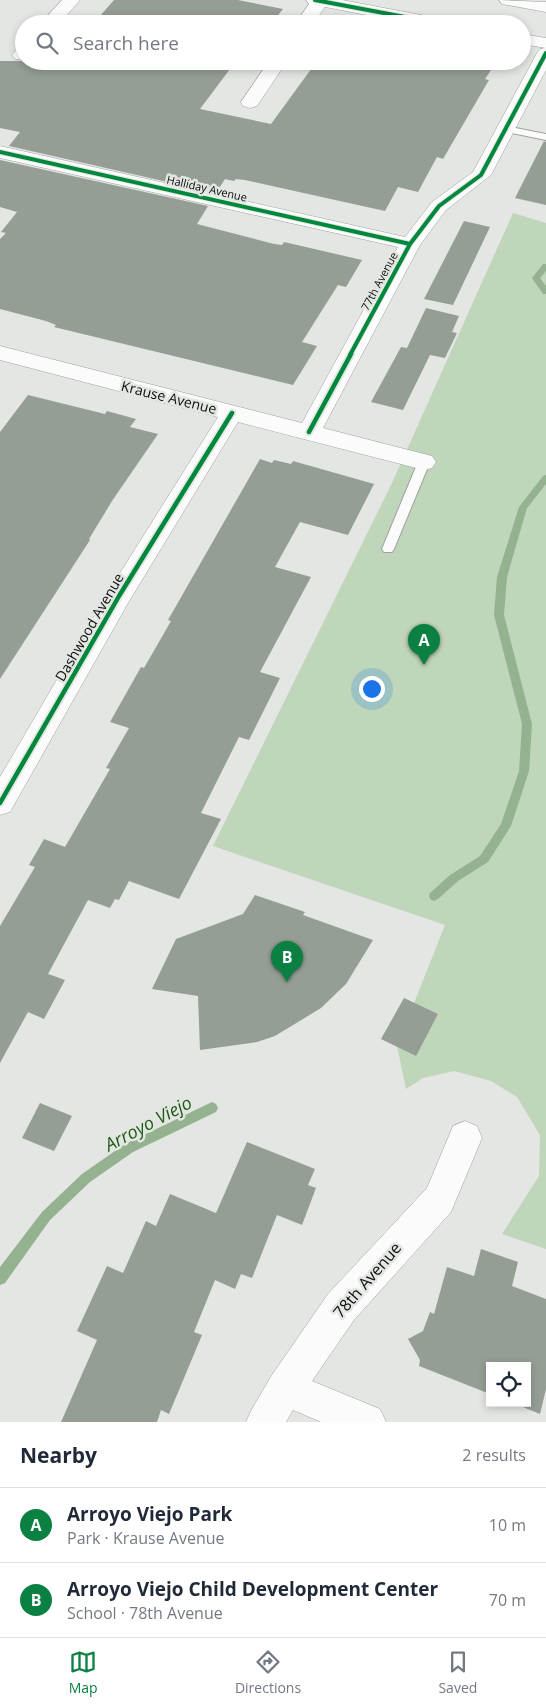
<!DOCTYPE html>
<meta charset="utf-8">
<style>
body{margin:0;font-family:"Open Sans",sans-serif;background:#f2f2f3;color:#1f2937}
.controls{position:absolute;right:15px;bottom:15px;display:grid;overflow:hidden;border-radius:0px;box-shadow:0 2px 8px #0003}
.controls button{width:45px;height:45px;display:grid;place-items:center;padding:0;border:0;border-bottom:1px solid #e0e1e3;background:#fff;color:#1f2937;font:25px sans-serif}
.you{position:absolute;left:371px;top:688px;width:18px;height:18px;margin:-12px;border:4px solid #fff;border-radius:50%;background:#1a73e8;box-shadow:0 0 0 8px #1a73e833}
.badge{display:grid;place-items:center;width:32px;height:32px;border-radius:50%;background:#0b8043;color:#fff;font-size:16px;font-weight:700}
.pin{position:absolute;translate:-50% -41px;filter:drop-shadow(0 1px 2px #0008)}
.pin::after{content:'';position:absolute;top:26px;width:18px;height:15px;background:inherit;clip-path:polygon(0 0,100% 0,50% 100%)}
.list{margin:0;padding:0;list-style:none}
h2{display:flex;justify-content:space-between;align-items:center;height:65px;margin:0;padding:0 20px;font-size:21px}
h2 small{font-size:16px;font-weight:400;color:#747a83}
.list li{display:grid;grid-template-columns:32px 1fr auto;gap:15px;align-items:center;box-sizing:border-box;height:75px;padding:0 20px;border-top:1px solid #e0e1e3}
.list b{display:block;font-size:19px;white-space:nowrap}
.list p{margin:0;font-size:16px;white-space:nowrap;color:#747a83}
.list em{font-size:16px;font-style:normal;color:#747a83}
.icon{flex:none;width:28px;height:28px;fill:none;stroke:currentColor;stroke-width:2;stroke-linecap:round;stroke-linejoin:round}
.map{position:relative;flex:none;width:546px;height:1422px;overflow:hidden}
.search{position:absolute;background:#fff;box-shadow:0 2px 8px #0003;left:15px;right:15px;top:15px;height:55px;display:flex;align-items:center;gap:12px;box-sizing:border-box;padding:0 18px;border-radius:28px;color:#747a83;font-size:19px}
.sheet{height:215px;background:#fff}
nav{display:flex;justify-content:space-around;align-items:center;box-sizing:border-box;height:70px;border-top:1px solid #e0e1e3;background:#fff;font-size:14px;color:#747a83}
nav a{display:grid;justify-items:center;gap:2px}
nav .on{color:#0b8043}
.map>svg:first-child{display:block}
.green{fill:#bfd6bb}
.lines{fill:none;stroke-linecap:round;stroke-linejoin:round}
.stream{fill:#94b28f;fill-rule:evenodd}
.building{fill:#959e94}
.service-casing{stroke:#9fa19e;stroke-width:2}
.minor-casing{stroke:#9fa19e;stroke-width:1}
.secondary-casing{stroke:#9fa19e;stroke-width:1}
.service{fill:#fbfbfb;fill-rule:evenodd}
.minor{fill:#fbfbfb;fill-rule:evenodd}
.secondary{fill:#fbfbfb;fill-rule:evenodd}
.cycleway-far1-casing{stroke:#e2e7e1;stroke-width:6}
.cycleway-casing{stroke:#e2e7e1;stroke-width:8}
.cycleway-far1{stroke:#00873e;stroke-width:4}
.cycleway{stroke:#00873e;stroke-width:4.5}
.labels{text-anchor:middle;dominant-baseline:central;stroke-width:5;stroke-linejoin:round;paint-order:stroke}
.far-street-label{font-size:11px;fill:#0d0e0c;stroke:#e2e7e1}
.street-label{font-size:14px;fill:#0d0e0c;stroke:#e2e7e1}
.near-street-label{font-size:16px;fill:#0d0e0c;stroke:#e2e7e1}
.near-water-label{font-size:18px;font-style:italic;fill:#215917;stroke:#e2e7e1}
</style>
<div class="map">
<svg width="546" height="1422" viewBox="0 0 546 1422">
<rect width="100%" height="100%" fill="#e3e6e2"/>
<path class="green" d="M513,213L546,223V1249L502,1234L539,1176L540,1135L517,1097L491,1081L454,1071L423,1078L406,1089L397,1046L445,925L213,846L392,483Z"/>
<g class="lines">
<path class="stream" d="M543,264H546V271L540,278L546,286V294H543L532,278Z
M546,475V484L527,508L507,577L504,615L532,724L529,771L511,826L488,862L458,881L438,899L434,901L430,899L429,896L430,893L450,875L480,856L501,824L519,771L522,724L494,615L497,577L519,507L543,476Z
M212,1102L216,1104L218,1108L216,1112L133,1152L90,1182L50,1220L5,1283L0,1285V1267L42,1212L82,1174L125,1144Z"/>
</g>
<path class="building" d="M114,0H238L283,9L271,24H93Z
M0,61H236L200,109L271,124L317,61H497L485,79L489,80L443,159L437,157L418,192L398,187L385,211L245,180L236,179L234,181L225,179L216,193L9,146L20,132L0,128Z
M544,141L546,142V205L515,198Z
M0,160L208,206L197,224L274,244L282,245L284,242L362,260L346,287L338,285L302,342L317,346L293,385L54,327L56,325L46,321L0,309V239L6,233L1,232L17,212L0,207Z
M464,221L490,227L453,305L424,299Z
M426,308L459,316L452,332L457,333L445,358L430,355L403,410L371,402L401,347L407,348Z
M28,395L105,414L107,411L136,419L130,427L158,434L112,501L89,539L90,540L0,679V432Z
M260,459L272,463L274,460L291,464L293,461L374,484L348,535L300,522L275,567L311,577L260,672L280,678L249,740L239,737L201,813L221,819L179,899L129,881L119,900L115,899L110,908L88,900L48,974L65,980L44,1019L28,1012L0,1063V926L35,867L29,865L44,839L65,847L110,769L106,768L129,728L110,722L141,667L144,668L171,621L168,620Z
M255,895L305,912L303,915L373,940L346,984L321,1008L275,1036L257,1042L200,1050L198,996L152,989L176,939L243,914Z
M404,998L438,1014L416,1056L381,1039Z
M40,1103L72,1116L54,1151L22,1138Z
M247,1142L315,1169L308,1185L316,1188L302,1225L277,1215L252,1278L241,1274L235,1289L215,1280L194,1332L202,1335L169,1414L161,1410L157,1422H61L97,1340L77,1331L107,1266L123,1273L146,1221L156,1226L170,1194L216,1213Z
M481,1249L518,1262L512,1286L546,1299V1389L540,1414L513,1403H527V1366H490V1394L419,1366L420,1360L408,1339L423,1331L430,1312L434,1314L447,1267L474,1276Z"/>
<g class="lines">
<defs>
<path id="service" d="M505,126L546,134V140L502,131L500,129Z
M424,458L430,462L394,549L392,552H384L382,549L418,462Z"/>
<path id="minor" d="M62,0H80L59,24H40Z
M312,0L329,1L313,24H295Z
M24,47V60L15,59L12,55L18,48Z
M546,48V70L491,175L446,210L420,245L323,428L432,456L436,462L432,468L424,470L238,422L128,603L10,812L0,815V777L110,589L218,417L0,360V346L302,423L398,247L0,158V146L405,237L432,202L473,172L537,53L540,49Z
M269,61H287L257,106L250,108L243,106L241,102Z
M465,1121L477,1126L482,1138L451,1212L354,1320L312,1381L380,1409L386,1422H321L293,1410L286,1422H246L252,1409L272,1375L328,1294L427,1188L453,1126Z"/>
<path id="secondary" d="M306,0H342L442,19L448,20L451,24H413L315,5L309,4Z
M499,0L546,2V12L502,4Z
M522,34L546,38V48L522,44Z"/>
</defs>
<use href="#service" class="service-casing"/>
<use href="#minor" class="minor-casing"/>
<use href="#secondary" class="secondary-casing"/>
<use href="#service" class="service"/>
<use href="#minor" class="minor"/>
<use href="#secondary" class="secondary"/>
<defs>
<path id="cycleway-far1" d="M315,0L442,24
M0,152L410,244
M350,355L410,244L439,206L481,175L546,53"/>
<path id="cycleway" d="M309,432L351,354
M0,803L119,596L232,413"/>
</defs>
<use href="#cycleway-far1" class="cycleway-far1-casing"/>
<use href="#cycleway" class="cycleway-casing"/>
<use href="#cycleway-far1" class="cycleway-far1"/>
<use href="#cycleway" class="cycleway"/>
</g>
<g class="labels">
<g class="far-street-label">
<text transform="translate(207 188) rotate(13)">Halliday Avenue</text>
<text transform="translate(379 281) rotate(-62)">77th Avenue</text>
</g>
<g class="street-label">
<text transform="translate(169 397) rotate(14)">Krause Avenue</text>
<text transform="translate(89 627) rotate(-60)">Dashwood Avenue</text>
</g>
<g class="near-street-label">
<text transform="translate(367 1280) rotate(-49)">78th Avenue</text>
</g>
<g class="near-water-label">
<text transform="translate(148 1123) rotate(-28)">Arroyo Viejo</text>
</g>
</g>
</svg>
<div class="controls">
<button><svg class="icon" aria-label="locate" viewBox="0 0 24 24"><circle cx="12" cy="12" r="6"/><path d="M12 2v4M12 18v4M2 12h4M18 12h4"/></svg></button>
</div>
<div class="you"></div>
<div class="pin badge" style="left:424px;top:665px">A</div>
<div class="pin badge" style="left:287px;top:982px">B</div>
<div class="search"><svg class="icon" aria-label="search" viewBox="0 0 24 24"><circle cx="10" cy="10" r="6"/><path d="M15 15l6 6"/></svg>Search here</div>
</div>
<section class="sheet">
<h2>Nearby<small>2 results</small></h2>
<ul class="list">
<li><span class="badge">A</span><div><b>Arroyo Viejo Park</b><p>Park · Krause Avenue</p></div><em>10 m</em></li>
<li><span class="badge">B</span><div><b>Arroyo Viejo Child Development Center</b><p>School · 78th Avenue</p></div><em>70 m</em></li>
</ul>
</section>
<nav>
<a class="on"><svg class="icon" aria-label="map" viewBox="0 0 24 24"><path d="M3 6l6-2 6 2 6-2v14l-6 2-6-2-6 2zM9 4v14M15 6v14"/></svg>Map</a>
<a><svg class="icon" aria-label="directions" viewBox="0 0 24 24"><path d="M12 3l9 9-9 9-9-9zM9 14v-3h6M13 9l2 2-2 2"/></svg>Directions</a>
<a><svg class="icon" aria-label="saved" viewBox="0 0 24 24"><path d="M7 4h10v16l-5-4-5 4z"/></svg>Saved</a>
</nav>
